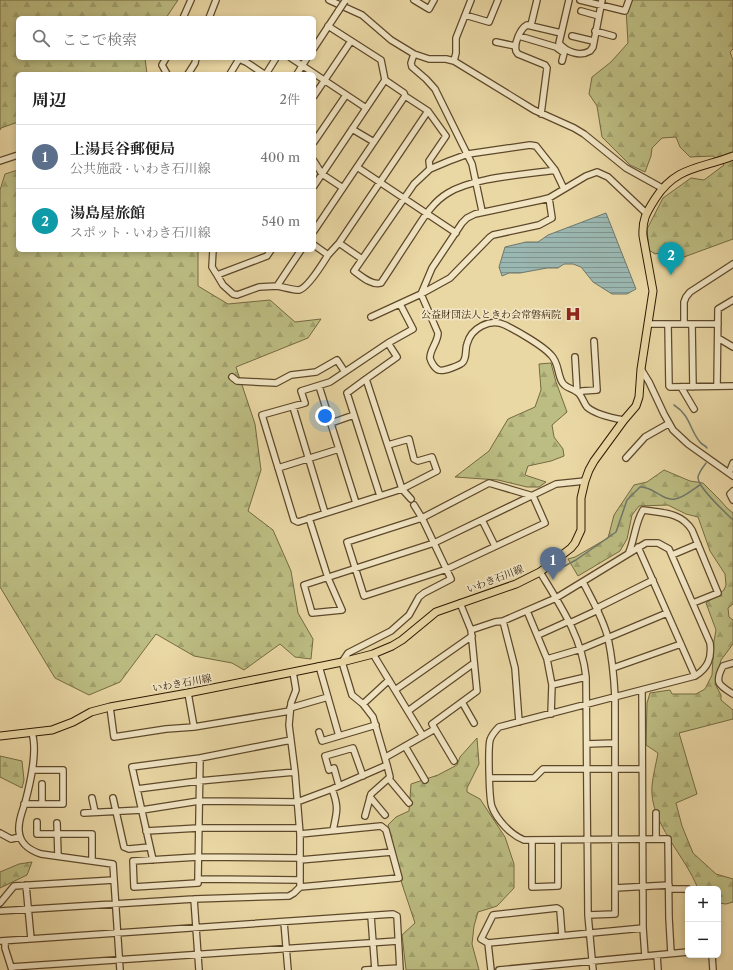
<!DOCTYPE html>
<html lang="ja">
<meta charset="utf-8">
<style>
body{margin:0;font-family:"Libre Caslon Text","Noto Serif JP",serif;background:#f6f6f6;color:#222}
.controls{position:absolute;right:12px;bottom:12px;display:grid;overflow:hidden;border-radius:6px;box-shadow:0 2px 6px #0003}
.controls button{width:36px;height:36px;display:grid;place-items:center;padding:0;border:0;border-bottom:1px solid #e0e0e0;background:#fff;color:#222;font:20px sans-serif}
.you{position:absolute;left:325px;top:416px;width:14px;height:14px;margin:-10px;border:3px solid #fff;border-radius:50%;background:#1a73e8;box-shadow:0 0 0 6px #1a73e833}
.badge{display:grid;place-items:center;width:26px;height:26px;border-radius:50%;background:#db2777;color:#fff;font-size:13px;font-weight:700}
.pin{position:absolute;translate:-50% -33px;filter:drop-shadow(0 1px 2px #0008)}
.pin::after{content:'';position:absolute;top:21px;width:14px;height:12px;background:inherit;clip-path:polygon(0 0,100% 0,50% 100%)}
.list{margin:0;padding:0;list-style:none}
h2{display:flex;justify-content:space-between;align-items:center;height:52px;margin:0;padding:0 16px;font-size:17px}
h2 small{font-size:13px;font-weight:400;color:#767676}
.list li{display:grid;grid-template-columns:26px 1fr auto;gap:12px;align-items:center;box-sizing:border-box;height:64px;padding:0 16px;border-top:1px solid #e0e0e0}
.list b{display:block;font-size:15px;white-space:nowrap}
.list p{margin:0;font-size:13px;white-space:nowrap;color:#767676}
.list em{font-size:13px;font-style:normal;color:#767676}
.icon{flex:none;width:22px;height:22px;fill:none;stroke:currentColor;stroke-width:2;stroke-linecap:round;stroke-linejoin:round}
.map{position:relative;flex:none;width:733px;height:970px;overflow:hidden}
.search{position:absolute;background:#fff;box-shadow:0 2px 6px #0003;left:16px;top:16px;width:300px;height:44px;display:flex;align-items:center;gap:10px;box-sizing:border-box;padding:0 14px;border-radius:6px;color:#767676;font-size:15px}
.panel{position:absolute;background:#fff;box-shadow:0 2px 6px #0003;left:16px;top:72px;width:300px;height:180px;border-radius:6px}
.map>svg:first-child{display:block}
.forest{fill:url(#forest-firs);stroke:#756a42}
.water{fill:url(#water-rules);stroke:#6f776b}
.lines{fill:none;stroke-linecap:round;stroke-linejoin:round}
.stream{stroke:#6f776b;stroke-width:1.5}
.minor-casing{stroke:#5d482a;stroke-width:8}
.major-casing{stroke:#2e1802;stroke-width:9}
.minor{stroke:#f1e5c4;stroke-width:5.5}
.major{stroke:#e9d7a4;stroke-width:7}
.minor-bridge-casing{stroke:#5d482a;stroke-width:8;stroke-linecap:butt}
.minor-bridge{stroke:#f1e5c4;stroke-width:5.5}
.labels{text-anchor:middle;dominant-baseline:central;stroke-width:3.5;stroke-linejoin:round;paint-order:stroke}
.poi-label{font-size:10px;fill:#2e1802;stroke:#f1e5c4;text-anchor:end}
.street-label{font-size:10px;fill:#2e1802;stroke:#f1e5c4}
</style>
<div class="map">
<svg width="733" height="970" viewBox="0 0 733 970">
<defs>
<pattern id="forest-firs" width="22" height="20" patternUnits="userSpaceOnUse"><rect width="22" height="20" fill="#bcbd82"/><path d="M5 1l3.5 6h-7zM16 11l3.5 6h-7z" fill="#a2a26f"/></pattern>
<pattern id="water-rules" width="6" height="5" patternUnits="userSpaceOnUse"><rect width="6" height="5" fill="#9bb7b1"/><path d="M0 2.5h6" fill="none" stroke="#7f948e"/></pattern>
</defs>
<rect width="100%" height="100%" fill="#e9d7a4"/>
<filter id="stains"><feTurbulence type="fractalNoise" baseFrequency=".005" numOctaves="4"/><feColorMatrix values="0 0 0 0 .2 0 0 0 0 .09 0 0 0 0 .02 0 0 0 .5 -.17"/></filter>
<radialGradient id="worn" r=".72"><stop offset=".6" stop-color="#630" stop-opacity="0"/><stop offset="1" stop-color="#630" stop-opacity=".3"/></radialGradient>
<path class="forest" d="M0,0H178L166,18H18V58H145L147,74H18V122L1,128L0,130Z
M628,0H733V49L730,52L733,60V239L684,257L678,249L655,254L649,250L647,229L663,198L691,178L704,180L724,165L713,156L690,157L680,147L676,137L662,138L652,148L651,156L645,172L630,165L602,137L597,106L589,94L592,77L611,62L628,43L626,8Z
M18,170V250H198V286L228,304L270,300L295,322L321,319L308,338L236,367L255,424L261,470L248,511L273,530L291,571L298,613L313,639L311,659L295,657L280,644L244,670L232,663L194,656L156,634L120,682L89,695L55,678L0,587V190L5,174Z
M551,363L556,382L567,412L552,425L554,437L563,449L564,456L551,461L528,466L525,475L546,482L539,487H527L498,480L455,477L489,451L508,419L535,407L541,390L539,364Z
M664,470L690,481L703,483L719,499L727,508L733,513V604L728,608L729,617L733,620V644L721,660L715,684L721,695V700L733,710V719L679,733L697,794L676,803L682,826L693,853L716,874L733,879V902L726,904L718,903V889H698C686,856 649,823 652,786C653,775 656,764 658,753L646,745L647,703L650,693L670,690L672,694H696L705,689L712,675L714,641L716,630L706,603L724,590L726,585L725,574L710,551L698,517L686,514L668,505L639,506L632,515L627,539L620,551L578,576L568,559L575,557L608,538L614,515L634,485L647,482Z
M477,738L479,764L467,788V792L480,799L505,837L514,864V888L497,906L478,912L474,926L472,944L479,970H406L402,935L415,923L402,884L388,825L396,817L409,811L411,784L438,775L457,765L460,757Z
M0,756L22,761L24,780L22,788L0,777Z
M32,862L27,875L0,888V872L19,864Z"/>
<path class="water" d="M606,213L636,289L627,294H612L593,282L581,267L573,264H564L558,268H547L520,273H509L502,276L499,267L505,247L526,242H538L548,235Z"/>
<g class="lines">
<path class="stream" d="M674,405C691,416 689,429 700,442C702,445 705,445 707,448
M706,463C703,467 699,472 698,477C697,487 725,512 733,520
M557,570L576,560L616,532L627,500L640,487C653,486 662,501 675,499C684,498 693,489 700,485"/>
<defs>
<path id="minor" d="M329,0L362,15L391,40L414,54L429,59H446L454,61L534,110L574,128L584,134L626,168L662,188
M414,0L429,9L434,0
M569,0L559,43C566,52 580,57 590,51L593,47L602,0
M580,0L625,11L629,0
M581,11L599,16
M465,15L489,22L498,0
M183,18L191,0
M209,18L216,0
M531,25L537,0
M328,26L381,60L385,80L404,93L405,96L428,111L446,136L429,161L430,169
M595,31L613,36
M519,36L556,47L564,53L562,61
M572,36L593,41
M496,42L515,46
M314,48L339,10
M414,54L411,63L412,67L426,79L435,89L472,164L482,211
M166,58L162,65L167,74
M291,58L366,108
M454,61L456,53V38L471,0
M188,74L195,63L196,58
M230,74L239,59L246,62L264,74
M266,74L276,58
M297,74L307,58
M314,96L351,41
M541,114L547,68L545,65L518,54L516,51C514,43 520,29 527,25L561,33
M352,129L374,142
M314,142L346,95
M0,161L18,155
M314,161L322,174L343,188
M357,167L405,96
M555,170C524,175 474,177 448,193C431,203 421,222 411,237C401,252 391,268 381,283C372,286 361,276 354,271L414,184L430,169L449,161L468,154L530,145L536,146L555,170L564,189
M314,186L385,80
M314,231L357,167L456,233
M339,243L362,259
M213,250L212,267L217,275L267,256L271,250
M301,250L277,286C283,287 293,290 299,290C308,288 323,263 328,255L314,245
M328,255L339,243L428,111
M217,275L223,285L233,294L237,295L259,287L277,286
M371,317L421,294L450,278L490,237L493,235L539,225L552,218L549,198
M649,324H718
M668,324L669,386L670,387L733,386
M684,324V302L686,297L690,292L733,264
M692,324L693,387
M718,338L733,347
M575,357L577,391
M641,369L649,382L664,414L673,430L688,444L733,476
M232,377L237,381L276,383L291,375L316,372L337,360L345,372
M366,379L397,357L388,343
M319,386L356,503
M717,386L718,309L733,300
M681,387L694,409
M580,394L582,391L597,390L594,341
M293,407L325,513
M624,420C612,418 596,415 587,407C583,402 582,395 577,392C572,388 565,388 562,382C557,373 559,363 551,355C542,345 517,331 505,325C490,318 471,328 467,344C465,349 467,357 463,362C461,365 443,372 439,370C435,369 431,362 430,358C430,349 438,342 438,333L421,294L432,268L462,223L467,218L475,214L541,200L549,198L586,176L597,172L608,177L646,213
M331,423L354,415
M388,445L409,439L414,459L418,461L432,457L437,471L402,489L298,522L294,520L262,415L305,403L301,391L330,382L388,343L413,329L400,304
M626,458L645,437L668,424
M278,468L339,449
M729,473L733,463
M489,483L533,496L545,523L447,569L364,596L347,542L422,518Z
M733,491L730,494L733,500
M380,496L347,393L366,379L402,489L411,499
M309,518L328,578L342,610L312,613L304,585L434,543L556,484L585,481
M482,520L495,546
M638,547L695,676
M629,552C635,538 635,523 643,510C662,513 681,512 692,530L718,593L693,603
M672,555L698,544
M540,572C560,605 582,637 586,677L588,915L593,970
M583,582C592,600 603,618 608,638C612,657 614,677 615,697V914L588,915
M597,608L653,580
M527,611L547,659L552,685L551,714
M503,621L515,668L519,722
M570,623L598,610
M471,630L495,622L503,621L556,598L646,543H658L669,549L710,643C712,658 708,668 695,676L499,727C495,731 492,734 490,740C488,748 489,800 492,807C497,820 511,835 524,840L668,839L669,918L671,953
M538,635L569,621
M373,654L423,736
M547,659L581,649L667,613
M733,663L723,666C714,683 719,685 733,694
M319,666L339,736
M613,668L681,644
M552,685L586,677
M395,690L472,636
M188,693L194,727
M462,702L474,723
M363,704L389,680
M110,707L114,737L166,729L194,727L290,711
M290,708L328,697
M408,711L474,663
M319,732L322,741L376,725
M32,733C38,752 30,784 25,803C22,812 18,821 19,831C20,844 29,850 41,854L113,864L120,970
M587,744L615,743
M405,746L425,780
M386,757L435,729
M454,761L432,724L477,691L471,630L460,603
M490,778H534L543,769H642
M389,779L409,803
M42,784V804
M339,786L334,768L329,770L325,756L353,748L363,776
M137,789L199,781L295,772
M332,789C339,807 337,812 333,830
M370,797L385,815
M92,798L95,812
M113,798L124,847L129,849L150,847
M24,804H63V770H32
M84,813L142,810L199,801L297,802L332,789L387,765L373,717L363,704L352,695L342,662L348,653L391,631L409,615L419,597L424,593L451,579L422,518L414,505
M656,813V839
M365,816L371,794L390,777L387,765
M37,822V834H92V861
M57,823L58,856
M146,831L199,828H299
M0,833L11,839L20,837
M300,834L381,826L386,830L399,878L300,887
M532,840V887L558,886V840
M153,860L132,767L200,758L291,740
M300,860L392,852
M198,879L200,758
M299,880L198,879V883L134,887L133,861L198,857L300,858
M26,885L31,939
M615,888L669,885
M669,889H688
M194,899L199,970
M0,903L14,886L114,880
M0,911L194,899L289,896L294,893L300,887V834L295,772L289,725L291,703L296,690L293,672
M371,916L375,970
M284,922L288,970
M643,928L645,956
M0,941L393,914L397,916L400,970
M5,941V948L12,970
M488,943L481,939L493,915L557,908L560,910L562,936
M657,955L658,970
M712,955L713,970
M11,967L398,941
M365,970L400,968
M491,970L488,943L643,928L642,690
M499,970L688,952"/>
<path id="major" d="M0,736L52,730L73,722L91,712L110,707L188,693L293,672L342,662L373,654L392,646L402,640L436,612L516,584L540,572L571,548L575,543L581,530V498L585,481L589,470L594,461L624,420L636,406L639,397L641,369L653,291L643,236C642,220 646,213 655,199C676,166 700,169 733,156"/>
</defs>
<use href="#minor" class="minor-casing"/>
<use href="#major" class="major-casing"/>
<use href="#minor" class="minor"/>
<use href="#major" class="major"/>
<defs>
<path id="minor-bridge" d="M339,10L345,1"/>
</defs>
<use href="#minor-bridge" class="minor-bridge-casing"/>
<use href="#minor-bridge" class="minor-bridge"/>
</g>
<defs>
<symbol id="hospital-bare" viewBox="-9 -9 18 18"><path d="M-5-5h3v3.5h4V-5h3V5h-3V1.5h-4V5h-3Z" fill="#8f2418" stroke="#f1e5c4" stroke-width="2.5" paint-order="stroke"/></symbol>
</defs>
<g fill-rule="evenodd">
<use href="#hospital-bare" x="562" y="303" width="22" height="22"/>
</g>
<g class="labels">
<g class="poi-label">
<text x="561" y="314">公益財団法人ときわ会常磐病院</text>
</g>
<g class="street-label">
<text transform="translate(495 579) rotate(-21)">いわき石川線</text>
<text transform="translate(182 683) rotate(-10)">いわき石川線</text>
</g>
</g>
<rect width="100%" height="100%" filter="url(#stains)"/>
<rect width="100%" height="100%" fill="url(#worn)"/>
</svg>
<div class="controls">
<button>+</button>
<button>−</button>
</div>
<div class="you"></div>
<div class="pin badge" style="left:553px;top:580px;background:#5c6f8a">1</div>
<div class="pin badge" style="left:671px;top:275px;background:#0f9aa8">2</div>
<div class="search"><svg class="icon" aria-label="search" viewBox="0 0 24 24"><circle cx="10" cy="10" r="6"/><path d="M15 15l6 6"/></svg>ここで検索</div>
<section class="panel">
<h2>周辺<small>2件</small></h2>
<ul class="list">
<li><span class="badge" style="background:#5c6f8a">1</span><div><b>上湯長谷郵便局</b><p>公共施設 · いわき石川線</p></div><em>400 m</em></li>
<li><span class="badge" style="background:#0f9aa8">2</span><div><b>湯島屋旅館</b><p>スポット · いわき石川線</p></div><em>540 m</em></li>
</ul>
</section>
</div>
